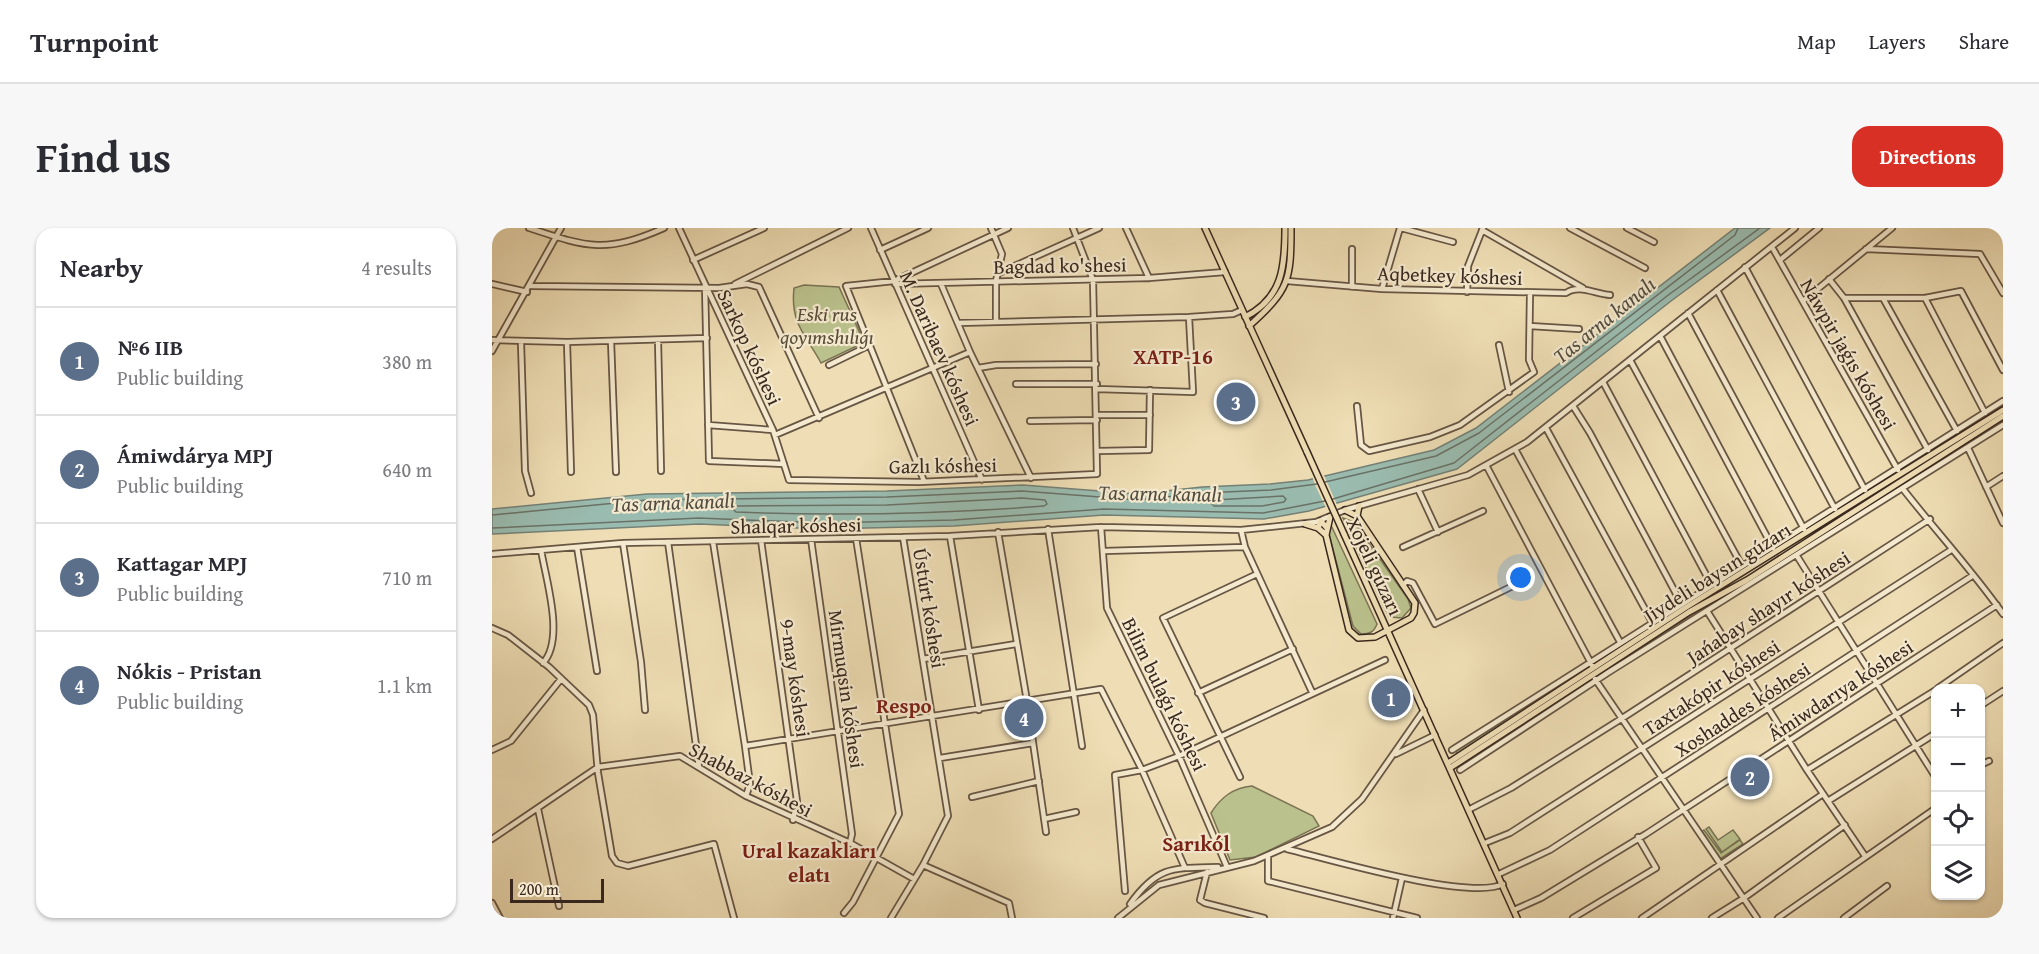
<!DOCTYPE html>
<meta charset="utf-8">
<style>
body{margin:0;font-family:"Gentium Book Plus",serif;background:#f7f7f7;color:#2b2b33}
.controls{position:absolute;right:18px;bottom:18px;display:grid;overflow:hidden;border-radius:12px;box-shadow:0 2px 4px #0004}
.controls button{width:54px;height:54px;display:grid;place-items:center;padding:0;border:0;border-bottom:2px solid #e1e1e2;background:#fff;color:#2b2b33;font:30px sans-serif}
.scale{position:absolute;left:18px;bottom:15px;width:94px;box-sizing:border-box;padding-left:6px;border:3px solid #3a281e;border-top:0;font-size:16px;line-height:21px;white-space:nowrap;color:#3a281e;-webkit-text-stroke:4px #f5eacf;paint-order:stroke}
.you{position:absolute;left:1029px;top:350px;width:21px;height:21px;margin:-15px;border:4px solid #fff;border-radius:50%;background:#1a73e8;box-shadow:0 0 0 9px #1a73e833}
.badge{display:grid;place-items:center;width:39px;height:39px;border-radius:50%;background:#d93025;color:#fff;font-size:20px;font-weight:700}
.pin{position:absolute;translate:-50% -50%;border:3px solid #fff;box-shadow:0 2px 6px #0006}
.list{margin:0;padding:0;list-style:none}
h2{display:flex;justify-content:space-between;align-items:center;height:78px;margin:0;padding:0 24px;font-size:26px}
h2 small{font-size:20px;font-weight:400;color:#7c7c81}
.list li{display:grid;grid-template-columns:39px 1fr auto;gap:18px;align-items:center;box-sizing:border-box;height:108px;padding:0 24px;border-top:2px solid #e1e1e2}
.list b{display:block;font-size:22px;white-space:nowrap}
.list p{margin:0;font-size:20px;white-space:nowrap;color:#7c7c81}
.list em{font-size:20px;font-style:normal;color:#7c7c81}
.icon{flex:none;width:33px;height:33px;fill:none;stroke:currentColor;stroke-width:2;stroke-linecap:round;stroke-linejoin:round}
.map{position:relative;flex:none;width:1511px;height:690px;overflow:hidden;border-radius:18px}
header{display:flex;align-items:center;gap:36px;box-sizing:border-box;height:84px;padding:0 30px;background:#fff;border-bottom:2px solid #e1e1e2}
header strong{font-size:28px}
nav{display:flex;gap:33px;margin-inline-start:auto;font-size:21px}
.intro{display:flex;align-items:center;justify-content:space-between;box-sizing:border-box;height:144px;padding:0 36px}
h1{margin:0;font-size:42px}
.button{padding:15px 27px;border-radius:18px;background:#d93025;color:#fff;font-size:21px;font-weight:700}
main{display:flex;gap:36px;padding:0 36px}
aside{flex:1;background:#fff;border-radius:18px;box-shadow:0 2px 4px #0004}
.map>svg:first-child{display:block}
.green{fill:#bac18c;stroke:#7a7455;stroke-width:1.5}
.water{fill:#9abcb0;stroke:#748176;stroke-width:1.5}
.pier{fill:#efdeb5}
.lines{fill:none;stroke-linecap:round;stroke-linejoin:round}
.shore{stroke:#6a7267;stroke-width:1.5}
.minor-casing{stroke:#675644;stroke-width:8}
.major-casing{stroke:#3a281e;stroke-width:8}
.minor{stroke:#f5eacf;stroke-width:4.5}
.major{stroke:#efdeb5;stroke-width:5}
.major-bridge-casing{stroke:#3a281e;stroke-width:8;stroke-linecap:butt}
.major-bridge{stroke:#efdeb5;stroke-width:5}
.labels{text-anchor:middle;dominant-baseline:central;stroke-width:4.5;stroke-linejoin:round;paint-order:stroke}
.street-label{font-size:20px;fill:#3a281e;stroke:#f5eacf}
.park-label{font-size:20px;font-style:italic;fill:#5a4e3a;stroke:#f5eacf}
.water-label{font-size:21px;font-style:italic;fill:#524d42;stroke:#f5eacf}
.neighbourhood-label{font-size:21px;font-weight:bold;fill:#7a1f14;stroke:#f5eacf}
</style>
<header>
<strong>Turnpoint</strong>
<nav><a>Map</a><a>Layers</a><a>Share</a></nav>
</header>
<div class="intro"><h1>Find us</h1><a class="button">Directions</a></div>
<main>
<aside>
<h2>Nearby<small>4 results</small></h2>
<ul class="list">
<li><span class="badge" style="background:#5c6f8a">1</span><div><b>№6 IIB</b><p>Public building</p></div><em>380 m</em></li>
<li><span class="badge" style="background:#5c6f8a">2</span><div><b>Ámiwdárya MPJ</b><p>Public building</p></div><em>640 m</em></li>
<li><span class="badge" style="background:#5c6f8a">3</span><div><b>Kattagar MPJ</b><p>Public building</p></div><em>710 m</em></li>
<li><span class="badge" style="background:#5c6f8a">4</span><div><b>Nókis - Pristan</b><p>Public building</p></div><em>1.1 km</em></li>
</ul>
</aside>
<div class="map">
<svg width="1511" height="690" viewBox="0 0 1511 690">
<rect width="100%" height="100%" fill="#efdeb5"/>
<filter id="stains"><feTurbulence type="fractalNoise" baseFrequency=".00333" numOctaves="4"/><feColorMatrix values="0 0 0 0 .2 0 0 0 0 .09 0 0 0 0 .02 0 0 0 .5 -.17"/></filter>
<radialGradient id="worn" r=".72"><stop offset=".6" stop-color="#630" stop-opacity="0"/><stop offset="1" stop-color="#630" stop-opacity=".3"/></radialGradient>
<path class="green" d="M312,57L347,59L367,103L368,110L365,118L329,135C314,107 298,96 302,60Z
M1511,191V196L1106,449V446Z
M851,290L862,294L916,371L919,380L910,390L897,389Z
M838,295L885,396C882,404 878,406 869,406L861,398L837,306Z
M1095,437L1096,439L966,526L963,522Z
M1098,451L1102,453L972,538L970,536Z
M760,558L821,588L827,598L764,629L738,632L719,585C729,569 741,560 760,558Z
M1217,599L1226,612L1241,602L1248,611L1230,624L1214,601Z
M1212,602L1229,625L1248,612L1251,616L1228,631L1209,604Z"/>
<path class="water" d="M1243,0H1278L1179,73L965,241L817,283L772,291L612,287L462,298L330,301L207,296L0,306V281L155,266L395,263L531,257L646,266L710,259L778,256L816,252L942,222L984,200Z"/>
<path class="pier" d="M831,245L846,279L835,282L823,257L820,248Z"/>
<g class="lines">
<path class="shore" d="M833,254L944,228L987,205L1243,7L1246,0
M791,268L794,271L792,274L770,278H722L719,275L722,272Z
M530,270L553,272L555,276L552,278C449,286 347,288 244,284L241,281L244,278L395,277Z
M841,271L962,235L1175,68L1268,0
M0,287L155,272L395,269L530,263L647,272L710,265L779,262L825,256
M0,300L207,290L330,295L462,292L612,281L771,285L833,273"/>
<defs>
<path id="minor" d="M37,0C95,19 113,26 172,0
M187,0L281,202L297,252L427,254L605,246L601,52L581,0
M379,0L490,252
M499,0L510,26L504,53V94
M634,0L657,50
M909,0L961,14
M1078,0L1153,40
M1135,0L1162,14
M990,2L1091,60
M1280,19L1406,242
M1374,21L1488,26L1511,65
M388,22L436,0
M201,32L272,0
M1288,32L1327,0
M1253,39L1373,262
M507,45L607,0
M1337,51L1352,70L1436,222
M795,53L890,61L1074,65C1087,56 1103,66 1118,67
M0,56L35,64
M243,56L356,0
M403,56L657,50L733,44
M449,56L478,124L539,250
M39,58L227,60L255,56L267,59L327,190
M213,58L217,233L292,236
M860,59V21
M890,61L908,0
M1225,62L1343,281
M975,64L976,38L991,0
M1352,70H1433L1469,63L1511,142
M1433,70L1493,185
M1392,72L1465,203
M1311,73L1400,0
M1196,85L1312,301
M466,95L697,89L741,86L750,82
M1038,98L1087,101
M1168,108L1281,320
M0,112L75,114L215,110
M166,112L169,243
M119,113L124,244
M75,114L79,244
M29,115L33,243L39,265
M1007,117L1017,164
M0,123L69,0
M1138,132L1250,338
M337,137L376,118
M486,140L504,137L604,136
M1111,154L1219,356
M524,156H605
M605,161L701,164L697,89
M865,178L869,217L877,223L938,209L968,197L1042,144L1037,132L1038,65
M1081,178L1098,205L1189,375
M605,187H658
M538,193L605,192
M216,197L281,202
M1054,200L1160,394
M283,207L478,124
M1476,220L1511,295
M1023,221L1128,414
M606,223L657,222L658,162
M994,237L1101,439
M432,253L354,58L402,53L516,0
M1494,259L1511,248
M926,261L946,304
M1411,261C1443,302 1480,342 1511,386
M609,299L615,380L687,528L735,639
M556,301L590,518
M749,302L753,319L820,464
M506,304L535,473L554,604
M458,308L487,482
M319,311L360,606L358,615
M269,312L305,573L301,592
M176,314L207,539
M221,314L253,518L258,556L254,568
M131,315L149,434L153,482
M85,319L105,443
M911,319L991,283
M49,322C54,352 73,411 51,435
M612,323L753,319
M0,326L131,315L458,308L609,299L749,302L824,294L853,282L976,247L1035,214L1303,0
M1305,328L1444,550
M911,357L915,353L921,355L943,396L1033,352
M1215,383L1315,542L1373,628
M0,400L16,407L57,439L97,477L101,487L106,545L120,628L125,635L136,638L222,616L242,690
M431,431L524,416
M1103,451L1265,690
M1446,460L1511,415
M706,465L801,421
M1488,478L1511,463
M253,518L609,461L650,542L693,640
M0,522L19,513L69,451
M960,522L1511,173
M904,526L943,507
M448,530L541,515
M1488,537L1497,533
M968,542L1117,444L1511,197
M1315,542L1444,462
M748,549L671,390L765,346
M480,569L547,553
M1336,573L1444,505
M46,581L67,678
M978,581L1019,560L1129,491L1438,291
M552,591L584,584
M0,611L106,539L188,528L254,568L358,615L422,651
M993,615L1018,605L1459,322
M795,621C836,631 978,673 1011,656
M776,628V653L925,690
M431,637L517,675L520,690
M715,644L708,672L713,675L772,690
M1007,646L1058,622L1480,348
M633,663L623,547L650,542L687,528L893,432
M0,675L8,690
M638,676C666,637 682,640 726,639
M1022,682L1049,670L1154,606L1505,377
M352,685L361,674L407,586L364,310
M399,690L431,637L456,588L411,309
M626,690L667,657L762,633L840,599L870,571L932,482
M901,690L910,650
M1081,690L1164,640L1146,609
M1150,690L1331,566
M1220,690L1252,670L1353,597
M1286,690L1444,580
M1352,690L1395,658"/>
<path id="major" d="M713,0L815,224
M753,89C791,70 793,38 793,0
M757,98C797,62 799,53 799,0
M865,288L867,278
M838,289L834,307L857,402L866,410L883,409L919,390L922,385L923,375L865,288L853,282
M813,296L826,300L834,307
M826,300L829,293L834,299
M852,306L1025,690
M956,535L1193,380L1511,182
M958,540L1197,384L1255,352L1511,188"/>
</defs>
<use href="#minor" class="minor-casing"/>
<use href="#major" class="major-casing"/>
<use href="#minor" class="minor"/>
<use href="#major" class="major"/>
<defs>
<path id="major-bridge" d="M815,224L852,306"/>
</defs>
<use href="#major-bridge" class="major-bridge-casing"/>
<use href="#major-bridge" class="major-bridge"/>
</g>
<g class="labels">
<g class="street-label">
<text transform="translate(568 37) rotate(-1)">Bagdad ko'shesi</text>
<text transform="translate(958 47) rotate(2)">Aqbetkey kóshesi</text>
<text transform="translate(258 119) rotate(65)">Sarkop kóshesi</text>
<text transform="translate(448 120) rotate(66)">M. Daribaev kóshesi</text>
<text transform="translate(1357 126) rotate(60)">Náwpir jaǵıs kóshesi</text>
<text transform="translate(451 237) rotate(-1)">Gazlı kóshesi</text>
<text transform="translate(304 297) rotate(-1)">Shalqar kóshesi</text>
<text transform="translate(883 338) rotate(65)">Xojeli gúzarı</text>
<text transform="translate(1225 344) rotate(-32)">Jiydeli baysın gúzarı</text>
<text transform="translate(1276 379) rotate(-33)">Jańabay shayır kóshesi</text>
<text transform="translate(438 380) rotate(81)">Ústúrt kóshesi</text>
<text transform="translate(304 450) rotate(82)">9-may kóshesi</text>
<text transform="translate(1219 459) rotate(-33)">Taxtakópir kóshesi</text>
<text transform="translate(355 461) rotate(82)">Mirmuqsin kóshesi</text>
<text transform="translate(1348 462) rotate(-33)">Ámiwdarıya kóshesi</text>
<text transform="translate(673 466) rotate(64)">Bilim bulaǵı kóshesi</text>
<text transform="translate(1250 481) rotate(-33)">Xoshaddes kóshesi</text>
<text transform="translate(259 551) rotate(28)">Shabbaz kóshesi</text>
</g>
<g class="park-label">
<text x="335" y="85">Eski rus<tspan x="335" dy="23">qoyımshılıǵı</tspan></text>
</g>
<g class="water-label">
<text transform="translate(1112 92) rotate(-39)">Tas arna kanalı</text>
<text transform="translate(668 265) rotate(1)">Tas arna kanalı</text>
<text transform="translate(181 274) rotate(-2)">Tas arna kanalı</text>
</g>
<g class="neighbourhood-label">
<text x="681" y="128">XATP-16</text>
<text x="412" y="477">Respo</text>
<text x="704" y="615">Sarıkól</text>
<text x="317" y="622">Ural kazakları<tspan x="317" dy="24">elatı</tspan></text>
</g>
</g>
<rect width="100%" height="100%" filter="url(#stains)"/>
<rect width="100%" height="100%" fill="url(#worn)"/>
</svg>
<div class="controls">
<button>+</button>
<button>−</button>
<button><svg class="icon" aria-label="locate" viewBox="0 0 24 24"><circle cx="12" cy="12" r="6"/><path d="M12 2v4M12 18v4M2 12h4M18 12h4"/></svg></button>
<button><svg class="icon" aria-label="layers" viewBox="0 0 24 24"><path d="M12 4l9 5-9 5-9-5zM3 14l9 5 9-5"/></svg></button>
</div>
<div class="scale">200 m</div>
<div class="you"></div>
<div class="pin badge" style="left:899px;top:470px;background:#5c6f8a">1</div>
<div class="pin badge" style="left:1258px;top:549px;background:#5c6f8a">2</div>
<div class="pin badge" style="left:744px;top:174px;background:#5c6f8a">3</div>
<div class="pin badge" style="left:532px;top:490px;background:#5c6f8a">4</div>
</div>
</main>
